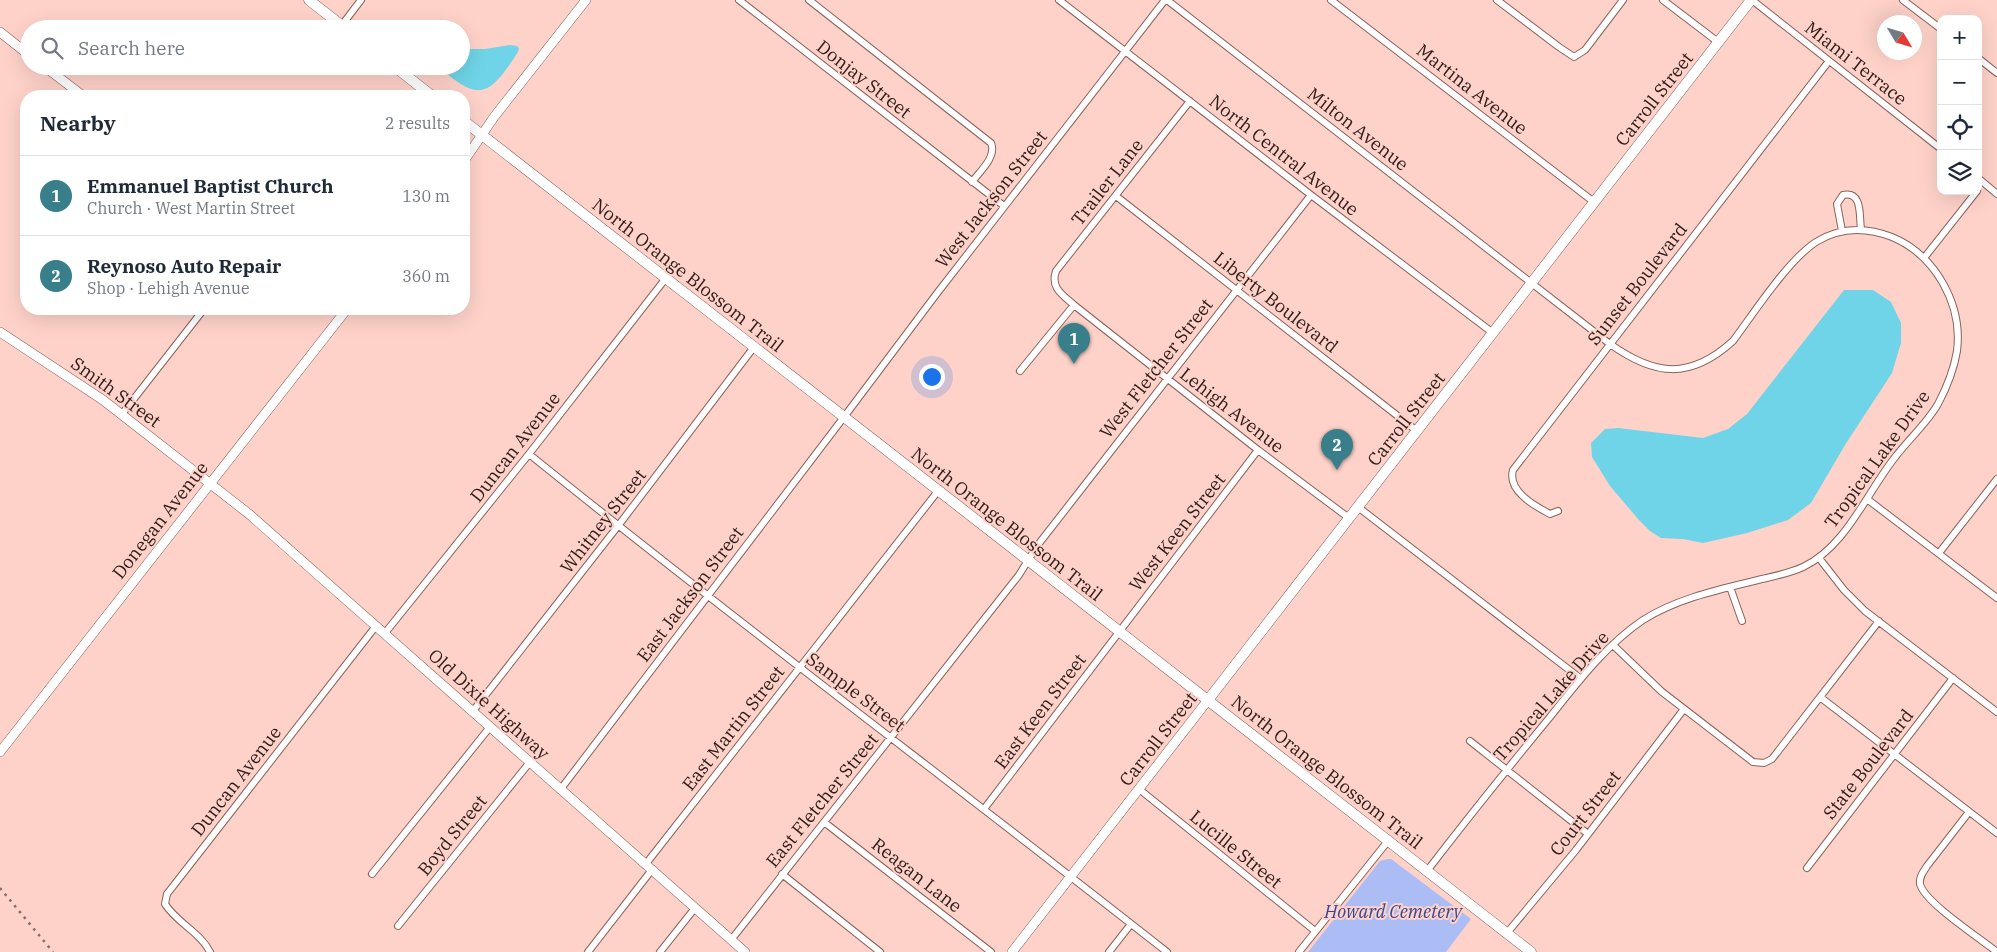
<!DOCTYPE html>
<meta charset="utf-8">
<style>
body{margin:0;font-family:"IBM Plex Serif",serif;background:#f2f2f3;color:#1f2937}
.controls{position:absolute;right:15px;top:15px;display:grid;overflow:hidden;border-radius:10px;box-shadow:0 5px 20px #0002}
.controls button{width:45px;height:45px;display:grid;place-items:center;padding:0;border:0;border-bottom:1px solid #e0e1e3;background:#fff;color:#1f2937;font:25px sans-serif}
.compass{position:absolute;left:1877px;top:15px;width:45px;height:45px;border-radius:50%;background:#fff;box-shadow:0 5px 20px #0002;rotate:128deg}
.you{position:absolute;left:931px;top:376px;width:18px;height:18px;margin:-12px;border:4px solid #fff;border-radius:50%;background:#1a73e8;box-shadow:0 0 0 8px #1a73e833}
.badge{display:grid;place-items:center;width:32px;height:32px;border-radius:50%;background:#397f8b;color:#fff;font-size:16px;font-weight:700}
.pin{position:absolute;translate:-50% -41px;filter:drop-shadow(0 1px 2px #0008)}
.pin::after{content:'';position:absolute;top:26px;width:18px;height:15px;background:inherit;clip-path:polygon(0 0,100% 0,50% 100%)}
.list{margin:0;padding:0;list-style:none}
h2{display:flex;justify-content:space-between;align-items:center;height:65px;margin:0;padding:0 20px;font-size:21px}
h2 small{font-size:16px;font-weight:400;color:#747a83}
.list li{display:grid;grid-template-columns:32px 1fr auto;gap:15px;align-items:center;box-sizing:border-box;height:80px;padding:0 20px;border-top:1px solid #e0e1e3}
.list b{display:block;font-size:19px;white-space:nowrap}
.list p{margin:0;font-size:16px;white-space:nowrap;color:#747a83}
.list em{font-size:16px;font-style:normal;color:#747a83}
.icon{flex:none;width:28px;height:28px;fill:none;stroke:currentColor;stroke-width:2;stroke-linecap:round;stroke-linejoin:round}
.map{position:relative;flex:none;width:1997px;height:952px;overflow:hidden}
.search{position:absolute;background:#fff;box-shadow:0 5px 20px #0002;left:20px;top:20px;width:450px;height:55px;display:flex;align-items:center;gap:12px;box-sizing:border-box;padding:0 18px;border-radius:28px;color:#747a83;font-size:19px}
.panel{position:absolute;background:#fff;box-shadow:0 5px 20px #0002;left:20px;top:90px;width:450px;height:225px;border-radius:20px}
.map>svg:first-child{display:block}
.green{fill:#acbdf5}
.water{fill:#6fd4e7}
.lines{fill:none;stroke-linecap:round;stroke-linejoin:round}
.street-casing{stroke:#8a635c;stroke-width:8}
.secondary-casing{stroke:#8a635c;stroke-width:10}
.primary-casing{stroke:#8a635c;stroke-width:11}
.street{stroke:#fff;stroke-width:6}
.secondary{stroke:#fff;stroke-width:9}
.primary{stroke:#fff;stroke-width:10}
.rail{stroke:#876b65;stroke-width:2.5;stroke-dasharray:2.5 5;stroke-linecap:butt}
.labels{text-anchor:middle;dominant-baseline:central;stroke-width:4;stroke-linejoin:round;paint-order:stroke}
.street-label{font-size:18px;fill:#2d1d1a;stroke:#fed2c9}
.park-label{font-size:18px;font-style:italic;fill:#364693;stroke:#fed2c9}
</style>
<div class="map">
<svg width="1997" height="952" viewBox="0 0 1997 952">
<rect width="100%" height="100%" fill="#fed2c9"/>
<path class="green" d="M1387,859H1391L1471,919L1446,952H1308L1380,861Z"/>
<path class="water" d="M510,45L517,46L519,48L518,52C489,97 479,103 438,66H461V49H485Z
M1844,290H1873L1891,302L1901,323V343L1892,373L1845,445L1811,503L1788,520L1747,533L1703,543L1683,539L1661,538L1650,531L1639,520L1610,486L1592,457L1591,443L1605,429L1618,428L1703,438L1728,429L1747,414Z"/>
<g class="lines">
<defs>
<path id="street" d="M739,0L1004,206
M809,0L991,143C997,157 980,171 972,182
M1059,0L1311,195L1493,333
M1167,0L1610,344C1655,376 1690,380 1733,341C1754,313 1788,260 1816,242C1840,227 1866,227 1892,237C1935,255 1963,304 1957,351C1954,369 1947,387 1938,404C1927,423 1909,439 1896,456C1867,492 1846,547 1803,567C1788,574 1770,577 1754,581C1717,590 1676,599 1643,620C1606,645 1578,682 1550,717C1508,768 1467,819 1427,871
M1331,0L1594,202
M1497,0L1559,47L1574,57L1585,50L1623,0
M1663,0L1718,42
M1752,0L1941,149
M1903,0L1941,29
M342,25L361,0
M1978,58L1997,73
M1190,101L1056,271C1050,288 1063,295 1074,305L1258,450L1349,518
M1978,178L1997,194
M1116,196L1417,431
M1842,231L1837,204L1843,195C1863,191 1859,216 1861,229
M1924,258L1977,191
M1020,371L1074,305
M122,414L204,309
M529,454C739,624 955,785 1167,952
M1867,499L1997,598
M1358,507L1581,679
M1558,511L1550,514C1535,506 1507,491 1513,470L1829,61
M1939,553L1997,479
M1819,558L1844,590L1865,611L1997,712
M1730,587L1742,621
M385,633L529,454L666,278
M1613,645L1661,691L1753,762L1764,763L1772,759L1879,621
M1820,697L1997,833
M473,711L618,526L754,347
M1470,741L1588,834
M1139,789L1315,931
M560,790L844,417L938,292L1165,0
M984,809L1258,450
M1969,812L1927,866C1923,872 1919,877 1920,884C1924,902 1981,939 1997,952
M824,822L991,952
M645,865L938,491
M1807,868L1953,678
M372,874L490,727
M782,874L880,952
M398,926L530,762
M1507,933L1576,850L1684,709
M731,940L1019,575L1037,546L1076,496L1311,195
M210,952C200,932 177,923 165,904L167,894L376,626
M588,952L651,871
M660,952L695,908
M1109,952L1131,924
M1299,952L1388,841"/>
<path id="secondary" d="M0,32L29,55
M44,66L83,96
M464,161L494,117L586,0
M0,332L103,400L249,514L745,952
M0,752L347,309
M1012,952L1208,700"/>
<path id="primary" d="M309,0L346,29
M394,66L432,96
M464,121L1531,952
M1208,700L1751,0"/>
</defs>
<use href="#street" class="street-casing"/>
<use href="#secondary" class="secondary-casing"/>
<use href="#primary" class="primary-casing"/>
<use href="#street" class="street"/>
<use href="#secondary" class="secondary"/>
<use href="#primary" class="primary"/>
<path class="rail" d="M0,888L53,952"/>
</g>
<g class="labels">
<g class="street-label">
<text transform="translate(1856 63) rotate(38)">Miami Terrace</text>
<text transform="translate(864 79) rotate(38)">Donjay Street</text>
<text transform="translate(1472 89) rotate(38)">Martina Avenue</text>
<text transform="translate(1654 99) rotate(-52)">Carroll Street</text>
<text transform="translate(1358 129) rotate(38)">Milton Avenue</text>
<text transform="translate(1284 155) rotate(38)">North Central Avenue</text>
<text transform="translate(1107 182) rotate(-52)">Trailer Lane</text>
<text transform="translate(991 199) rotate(-52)">West Jackson Street</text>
<text transform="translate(688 275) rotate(38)">North Orange Blossom Trail</text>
<text transform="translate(1637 284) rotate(-52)">Sunset Boulevard</text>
<text transform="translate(1276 302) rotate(38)">Liberty Boulevard</text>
<text transform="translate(1156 368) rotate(-52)">West Fletcher Street</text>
<text transform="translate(116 392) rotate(36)">Smith Street</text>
<text transform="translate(1232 410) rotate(38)">Lehigh Avenue</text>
<text transform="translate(1406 419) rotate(-52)">Carroll Street</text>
<text transform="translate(515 447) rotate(-52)">Duncan Avenue</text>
<text transform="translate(1877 459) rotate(-54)">Tropical Lake Drive</text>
<text transform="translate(160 520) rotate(-52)">Donegan Avenue</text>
<text transform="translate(603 521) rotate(-52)">Whitney Street</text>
<text transform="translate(1007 524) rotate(38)">North Orange Blossom Trail</text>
<text transform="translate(1177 532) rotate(-52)">West Keen Street</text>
<text transform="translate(690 594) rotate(-53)">East Jackson Street</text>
<text transform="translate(856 692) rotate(37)">Sample Street</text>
<text transform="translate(1551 696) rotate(-49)">Tropical Lake Drive</text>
<text transform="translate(489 704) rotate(42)">Old Dixie Highway</text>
<text transform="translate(1040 711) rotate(-53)">East Keen Street</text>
<text transform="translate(733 728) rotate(-52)">East Martin Street</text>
<text transform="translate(1158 739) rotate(-52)">Carroll Street</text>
<text transform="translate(1868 764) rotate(-52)">State Boulevard</text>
<text transform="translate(1327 772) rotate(38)">North Orange Blossom Trail</text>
<text transform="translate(236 781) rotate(-52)">Duncan Avenue</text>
<text transform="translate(822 800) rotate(-51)">East Fletcher Street</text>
<text transform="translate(1585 813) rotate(-52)">Court Street</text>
<text transform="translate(452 835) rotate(-51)">Boyd Street</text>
<text transform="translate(1236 849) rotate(39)">Lucille Street</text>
<text transform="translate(917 875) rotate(38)">Reagan Lane</text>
</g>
<g class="park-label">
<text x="1393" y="911">Howard Cemetery</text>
</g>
</g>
</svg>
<div class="controls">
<button>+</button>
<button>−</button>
<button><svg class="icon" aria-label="locate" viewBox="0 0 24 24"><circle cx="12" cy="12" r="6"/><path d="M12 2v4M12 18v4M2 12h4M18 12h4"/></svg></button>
<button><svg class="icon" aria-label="layers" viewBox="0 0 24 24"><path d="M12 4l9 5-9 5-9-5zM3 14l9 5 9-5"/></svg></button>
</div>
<svg class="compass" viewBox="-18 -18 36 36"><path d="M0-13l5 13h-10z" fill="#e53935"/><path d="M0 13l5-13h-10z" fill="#747a83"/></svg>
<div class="you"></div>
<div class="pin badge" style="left:1074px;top:364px">1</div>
<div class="pin badge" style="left:1337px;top:470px">2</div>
<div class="search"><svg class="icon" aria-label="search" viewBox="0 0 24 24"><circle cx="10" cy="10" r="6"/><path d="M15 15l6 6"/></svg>Search here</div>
<section class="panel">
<h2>Nearby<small>2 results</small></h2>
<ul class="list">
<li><span class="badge">1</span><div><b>Emmanuel Baptist Church</b><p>Church · West Martin Street</p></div><em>130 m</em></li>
<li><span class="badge">2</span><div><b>Reynoso Auto Repair</b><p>Shop · Lehigh Avenue</p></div><em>360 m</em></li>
</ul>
</section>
</div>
